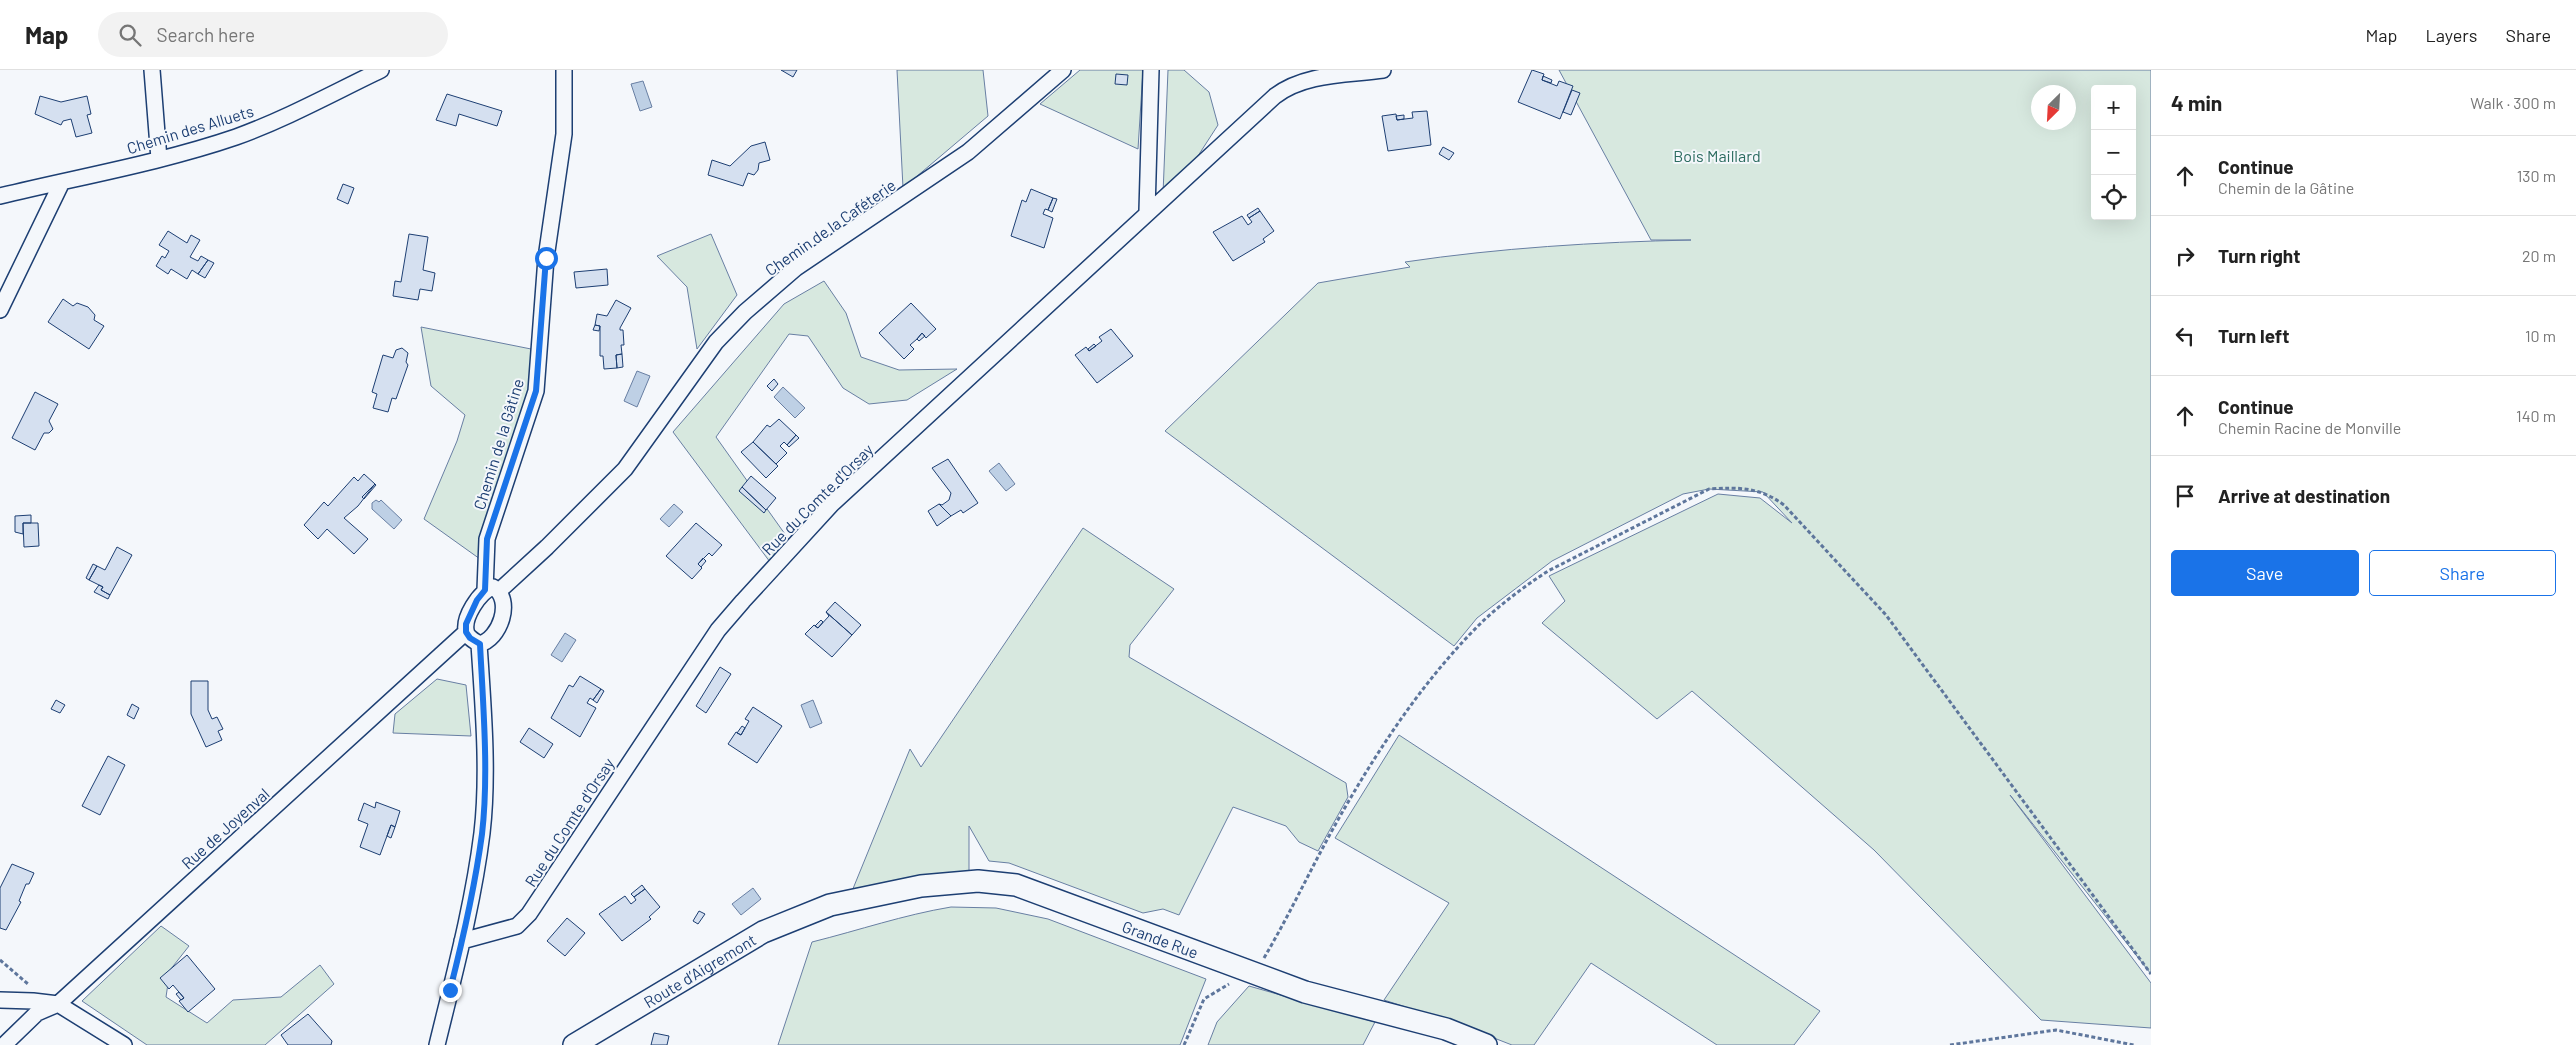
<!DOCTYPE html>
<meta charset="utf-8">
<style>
body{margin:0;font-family:Barlow,sans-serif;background:#f2f2f2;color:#222}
.controls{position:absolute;right:15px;top:15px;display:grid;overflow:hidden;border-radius:5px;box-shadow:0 5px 20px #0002}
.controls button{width:45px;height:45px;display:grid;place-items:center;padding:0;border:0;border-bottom:1px solid #e0e0e0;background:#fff;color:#222;font:25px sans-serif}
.compass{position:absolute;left:2031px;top:15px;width:45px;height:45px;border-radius:50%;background:#fff;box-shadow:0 5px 20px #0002;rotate:204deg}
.stop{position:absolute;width:15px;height:15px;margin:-11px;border:4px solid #1a73e8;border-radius:50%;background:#fff}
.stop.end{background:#1a73e8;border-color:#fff;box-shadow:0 1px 5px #0008}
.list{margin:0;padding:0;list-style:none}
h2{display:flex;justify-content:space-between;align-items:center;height:65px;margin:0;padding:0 20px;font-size:21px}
h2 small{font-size:16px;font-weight:400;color:#767676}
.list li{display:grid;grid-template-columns:32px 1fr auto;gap:15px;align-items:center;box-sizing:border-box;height:80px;padding:0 20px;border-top:1px solid #e0e0e0}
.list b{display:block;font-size:19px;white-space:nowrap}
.list p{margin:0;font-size:16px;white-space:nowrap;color:#767676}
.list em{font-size:16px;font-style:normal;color:#767676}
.actions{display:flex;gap:10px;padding:15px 20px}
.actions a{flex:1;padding:11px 0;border:1px solid #1a73e8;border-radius:5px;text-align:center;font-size:18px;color:#1a73e8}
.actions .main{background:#1a73e8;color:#fff}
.icon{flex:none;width:28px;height:28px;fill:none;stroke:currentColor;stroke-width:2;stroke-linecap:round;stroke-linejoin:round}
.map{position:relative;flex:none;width:2151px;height:975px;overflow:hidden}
header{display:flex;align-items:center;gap:30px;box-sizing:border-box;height:70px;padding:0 25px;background:#fff;border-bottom:1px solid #e0e0e0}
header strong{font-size:24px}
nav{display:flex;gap:28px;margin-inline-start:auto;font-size:18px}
.search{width:350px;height:45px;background:#f2f2f2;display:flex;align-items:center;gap:12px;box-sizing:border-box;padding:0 18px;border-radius:28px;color:#767676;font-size:19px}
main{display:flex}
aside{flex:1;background:#fff}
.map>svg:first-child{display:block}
.green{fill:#d7e8df;stroke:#687fa3;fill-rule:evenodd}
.water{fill:#bed0e5;stroke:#687fa3}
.building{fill:#d5e0f0;stroke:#1d3f73}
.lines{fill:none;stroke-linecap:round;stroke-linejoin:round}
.street-casing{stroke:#1d3f73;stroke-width:18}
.secondary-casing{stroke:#1d3f73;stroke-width:24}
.path{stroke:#5e769c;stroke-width:3;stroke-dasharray:4 2.5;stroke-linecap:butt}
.street{stroke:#f4f7fb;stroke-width:15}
.secondary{stroke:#f4f7fb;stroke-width:21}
.route{stroke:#1a73e8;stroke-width:6}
.labels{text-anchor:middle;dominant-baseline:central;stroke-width:4;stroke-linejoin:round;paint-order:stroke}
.street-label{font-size:16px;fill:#1d3f73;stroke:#f4f7fb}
.park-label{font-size:16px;fill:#2c6c60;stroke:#f4f7fb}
</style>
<header>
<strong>Map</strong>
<div class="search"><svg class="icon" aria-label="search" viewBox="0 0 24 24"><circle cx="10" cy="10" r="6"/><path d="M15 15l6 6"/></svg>Search here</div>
<nav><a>Map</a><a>Layers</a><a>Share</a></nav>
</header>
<main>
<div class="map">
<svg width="2151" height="975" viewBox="0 0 2151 975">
<rect width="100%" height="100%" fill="#f4f7fb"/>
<path class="green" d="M897,0H983L988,46L903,118Z
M1080,0H1143L1138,79L1040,34Z
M1168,0H1184L1209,22L1218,55L1194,92L1163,124Z
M1559,0H2151V904L2010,725L2151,913V958L2041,950L1874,780L1692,621L1657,649L1542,553L1565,531L1549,506L1718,424L1760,428L1792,453L1763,422L1709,419L1683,424L1552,491L1477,548L1454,576L1165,361L1318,213L1410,197L1405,192C1499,178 1596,172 1691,170H1651ZM2095,19H2132V146H2095ZM2039,22H2068V52H2039Z
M711,164L737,225L697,279L687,217L657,186Z
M824,211L846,243L861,287L899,300L957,299L907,330L869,334L843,318L808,266L789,264L716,367L792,474L770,492L673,362L784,234Z
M421,257L541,281L480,489L424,449L457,371L465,345L431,316Z
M1083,458L1174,519L1130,575L1129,587L1346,713L1348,727L1318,781L1299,772L1286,756L1233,737L1179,845L1163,839L1143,843L1009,793L989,791L969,756V809L850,826L910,679L921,697Z
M437,609L466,615L471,666L393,663L395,644Z
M1399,665L1820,941L1794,975H1717L1591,893L1534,975H1512L1458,954L1384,930L1449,833L1335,768Z
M951,837L996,838L1048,849L1206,909L1180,975H778L812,872C860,860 903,845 951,837Z
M161,856L189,876L170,900L166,927L207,953L233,930L281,927L320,895L334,914L265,975H147L82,931Z
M1249,916L1375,952L1363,975H1208L1217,952Z"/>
<path class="water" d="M643,11L652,37L640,41L631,14Z
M637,301L650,306L637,337L624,331Z
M783,317L805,338L795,348L774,327Z
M999,393L1015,414L1006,421L989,401Z
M376,430L379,432L381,430L402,450L394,459L372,439V433Z
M674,434L683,442L669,457L660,449Z
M565,563L576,570L562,592L551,585Z
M813,630L822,653L810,658L801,635Z
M753,818L761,829L741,845L732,834Z"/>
<path class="building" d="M781,0H797L793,7Z
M1532,0L1544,4L1542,10L1557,16L1559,11L1573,16L1560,49L1518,32Z
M1116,4L1128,5L1127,15L1115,14Z
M1543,6L1552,10L1551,13L1542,10Z
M1572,20L1580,23L1571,45L1563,42Z
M447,24L502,41L497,56L459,44L456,56L436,50Z
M40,26L61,32L87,26L91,44L87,45L92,63L76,67L71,49L63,51L61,55L35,44Z
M1427,41L1431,75L1388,81L1382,46L1396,44L1397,50L1413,48L1412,42Z
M1404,45V49L1397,50L1396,46Z
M765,72L770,90L759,93L758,100L754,105L748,103L743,116L708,105L712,90L730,96L751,76Z
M1443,77L1454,83L1449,90L1439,84Z
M343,114L354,118L348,134L337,129Z
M1031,119L1053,128L1048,140L1045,139L1043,144L1053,148L1044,178L1011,166L1022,130L1026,132Z
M1053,128L1057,129L1052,142L1048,140Z
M1258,138L1260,141L1249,148L1247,145Z
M1260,141L1274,161L1263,169L1265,172L1233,191L1213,162L1242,146L1248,155L1252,152L1249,148Z
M168,161L187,173L191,165L200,170L190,187L198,191L201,186L208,190L198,204L192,200L187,209L171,199L168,204L156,196L162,186L165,188L169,181L159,175Z
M409,164L428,167L423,200L435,203L432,221L420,219L418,230L393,226L395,211L401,212Z
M208,190L214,193L205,208L198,204Z
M607,199L608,215L576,218L574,202Z
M63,229L73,236L77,233L88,237L95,245L94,250L104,256L89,279L48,252Z
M616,230L631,238L620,258V260H623L624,275H621L622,284L616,285L617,298L604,299L603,286H600V256L595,255L597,244L607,246Z
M911,233L936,259L926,268L922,263L917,269L910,275L914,279L904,289L879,263Z
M595,255L600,256L599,261L593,260Z
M1111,259L1133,286L1097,313L1075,285L1086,277L1089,281L1102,271L1099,267Z
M922,263L925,266L919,271L917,269Z
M1094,274L1096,276L1089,281L1088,279Z
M402,278L408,283L406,292L408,295L396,329L392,328L388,342L373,338L377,324L372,322L383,285L393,288L396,280Z
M622,284L623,297L617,298L616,285Z
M774,309L778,314L772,321L767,316Z
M35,322L58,334L49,351L53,359L49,363H44L35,380L12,368Z
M779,349L796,365L787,375L784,372L780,376L787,383L776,394L753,372L767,355L770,357Z
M796,365L799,368L789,377L787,375Z
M753,372L778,396L766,408L741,382Z
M948,389L978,433L963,443L961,440L951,446L939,434L942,435L949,430L951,423L932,398Z
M364,404L375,414L358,436L344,448L368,469L354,484L327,459L318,469L304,455L324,432L328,436L354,407L358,411Z
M751,406L776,428L766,440L742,417Z
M375,414L376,415L364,429L362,427Z
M742,417L766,440L764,443L739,421Z
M939,434L951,446L937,456L928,441Z
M31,445V453H23V464L15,462V446Z
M23,453H38L39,476L24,477Z
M696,453L722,475L712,486L709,483L698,494L702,498L692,509L666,486Z
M117,477L132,485L110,525L101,520L103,517L89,510L97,496L105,500Z
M703,488L706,491L701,497L698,494Z
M93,494L97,496L89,510L86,508Z
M99,515L103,517L101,520L110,525L108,529L94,522Z
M835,532L861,555L852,565L826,542Z
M826,542L852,565L832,587L805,564L814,555L818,558L829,546Z
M821,550L823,552L818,558L815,556Z
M720,597L731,604L706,643L696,636Z
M580,606L601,619L593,630L590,628L587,633L596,638L580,667L551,648L569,615L573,617Z
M191,611H208V640L212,649L217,647L223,659L218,661L222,670L206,677L191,644Z
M601,619L604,621L597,633L593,630Z
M56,630L65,635L60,643L51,639Z
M132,634L139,638L134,649L127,645Z
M753,637L782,656L757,693L728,674L736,662L741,665L749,651L745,649Z
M742,656L745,658L741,665L737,663Z
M529,658L553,674L544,688L520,672Z
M108,686L125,695L100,745L82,736Z
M376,732L400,741L395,757L391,755L380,785L360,777L368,754L358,750L364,733L375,738Z
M391,755L395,757L391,768L387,766Z
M12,794L34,803L29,814H26L19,831L21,832L6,860L0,858V818Z
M642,815L645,819L634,827L631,824Z
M645,819L660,837L649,847L651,849L622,871L599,844L625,826L631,834L636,830L634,827Z
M699,841L705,844L698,854L693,851Z
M567,848L585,863L565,886L547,871Z
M187,885L215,919L188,942L179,931L184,928L173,915L169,919L160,908Z
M179,922L184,928L181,930L176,924Z
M308,944L332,971L331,975H288L281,965Z
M654,963L669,966L667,975H651Z"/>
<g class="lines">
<defs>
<path id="street" d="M152,0L159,89
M0,126C78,107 160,93 236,67C286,49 333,23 381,0
M1147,141L1151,0
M0,240L62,112
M493,517C514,529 500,570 479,574C475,571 470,569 467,564C461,549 480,521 493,517Z
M485,520L487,469L536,321L546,188L564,64V0
M499,521L547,477L625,399L716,272L745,242L796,198L968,82L1063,0
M462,871L517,856L529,844L718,560L743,531L832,434L1275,26C1305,3 1348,5 1383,0
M0,930L33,931L58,934L124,975
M4,975L37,943L58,934L466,562
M437,975C454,905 473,835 482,763C489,703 483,635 479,574"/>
<g id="secondary">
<path id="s1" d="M574,975L763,862L830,835L921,816L978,811L1016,815L1305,922L1446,959L1486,975"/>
</g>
</defs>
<use href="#street" class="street-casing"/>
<use href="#secondary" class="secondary-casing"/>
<path class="path" d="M1264,888C1291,842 1313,794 1339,748C1378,679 1425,608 1482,552C1502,533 1525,516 1548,501L1709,419C1738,417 1760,417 1784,435L1886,545L2151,904
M0,890L28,914
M1184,975L1204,929L1229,914
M1950,975L2056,960L2134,975"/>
<use href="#street" class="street"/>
<use href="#secondary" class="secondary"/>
</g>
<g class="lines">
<path class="route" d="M450,920C463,869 475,816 482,764C489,704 483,634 480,574L470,568L466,562V554L477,530L485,520L487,469L536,321L546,188"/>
</g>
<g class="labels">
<g class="street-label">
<text transform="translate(190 59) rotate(-17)">Chemin des Alluets</text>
<text transform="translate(830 157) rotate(-35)">Chemin de la Caféterie</text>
<text transform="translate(498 374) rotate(-73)">Chemin de la Gâtine</text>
<text transform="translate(817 429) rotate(-45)">Rue du Comte d'Orsay</text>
<text transform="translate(569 752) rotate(-57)">Rue du Comte d'Orsay</text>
<text transform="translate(225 758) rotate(-42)">Rue de Joyenval</text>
<text stroke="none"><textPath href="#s1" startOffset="635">Grande Rue</textPath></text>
<text stroke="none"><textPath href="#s1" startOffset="146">Route d’Aigremont</textPath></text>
</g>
<g class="park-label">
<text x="1717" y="85">Bois Maillard</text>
</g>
</g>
</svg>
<div class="controls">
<button>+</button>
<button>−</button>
<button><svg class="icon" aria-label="locate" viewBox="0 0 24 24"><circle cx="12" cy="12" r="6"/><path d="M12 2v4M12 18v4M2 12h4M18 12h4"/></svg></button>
</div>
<svg class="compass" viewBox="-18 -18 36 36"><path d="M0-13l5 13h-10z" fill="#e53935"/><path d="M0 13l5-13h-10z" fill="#767676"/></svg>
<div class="stop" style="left:546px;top:188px"></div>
<div class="stop end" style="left:450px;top:920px"></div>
</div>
<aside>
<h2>4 min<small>Walk · 300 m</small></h2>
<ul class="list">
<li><svg class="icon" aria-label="ahead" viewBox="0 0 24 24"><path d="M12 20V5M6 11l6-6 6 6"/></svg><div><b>Continue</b><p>Chemin de la Gâtine</p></div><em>130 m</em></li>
<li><svg class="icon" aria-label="right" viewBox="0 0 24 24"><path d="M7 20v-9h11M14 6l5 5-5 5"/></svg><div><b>Turn right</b></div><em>20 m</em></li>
<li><svg class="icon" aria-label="left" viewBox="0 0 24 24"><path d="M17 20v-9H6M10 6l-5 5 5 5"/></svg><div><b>Turn left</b></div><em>10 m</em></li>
<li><svg class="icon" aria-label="ahead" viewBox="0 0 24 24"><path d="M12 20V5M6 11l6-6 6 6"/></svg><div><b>Continue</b><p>Chemin Racine de Monville</p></div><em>140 m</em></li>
<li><svg class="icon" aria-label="arrive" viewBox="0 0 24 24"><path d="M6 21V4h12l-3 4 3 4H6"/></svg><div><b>Arrive at destination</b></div></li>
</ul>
<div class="actions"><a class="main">Save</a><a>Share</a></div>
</aside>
</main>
